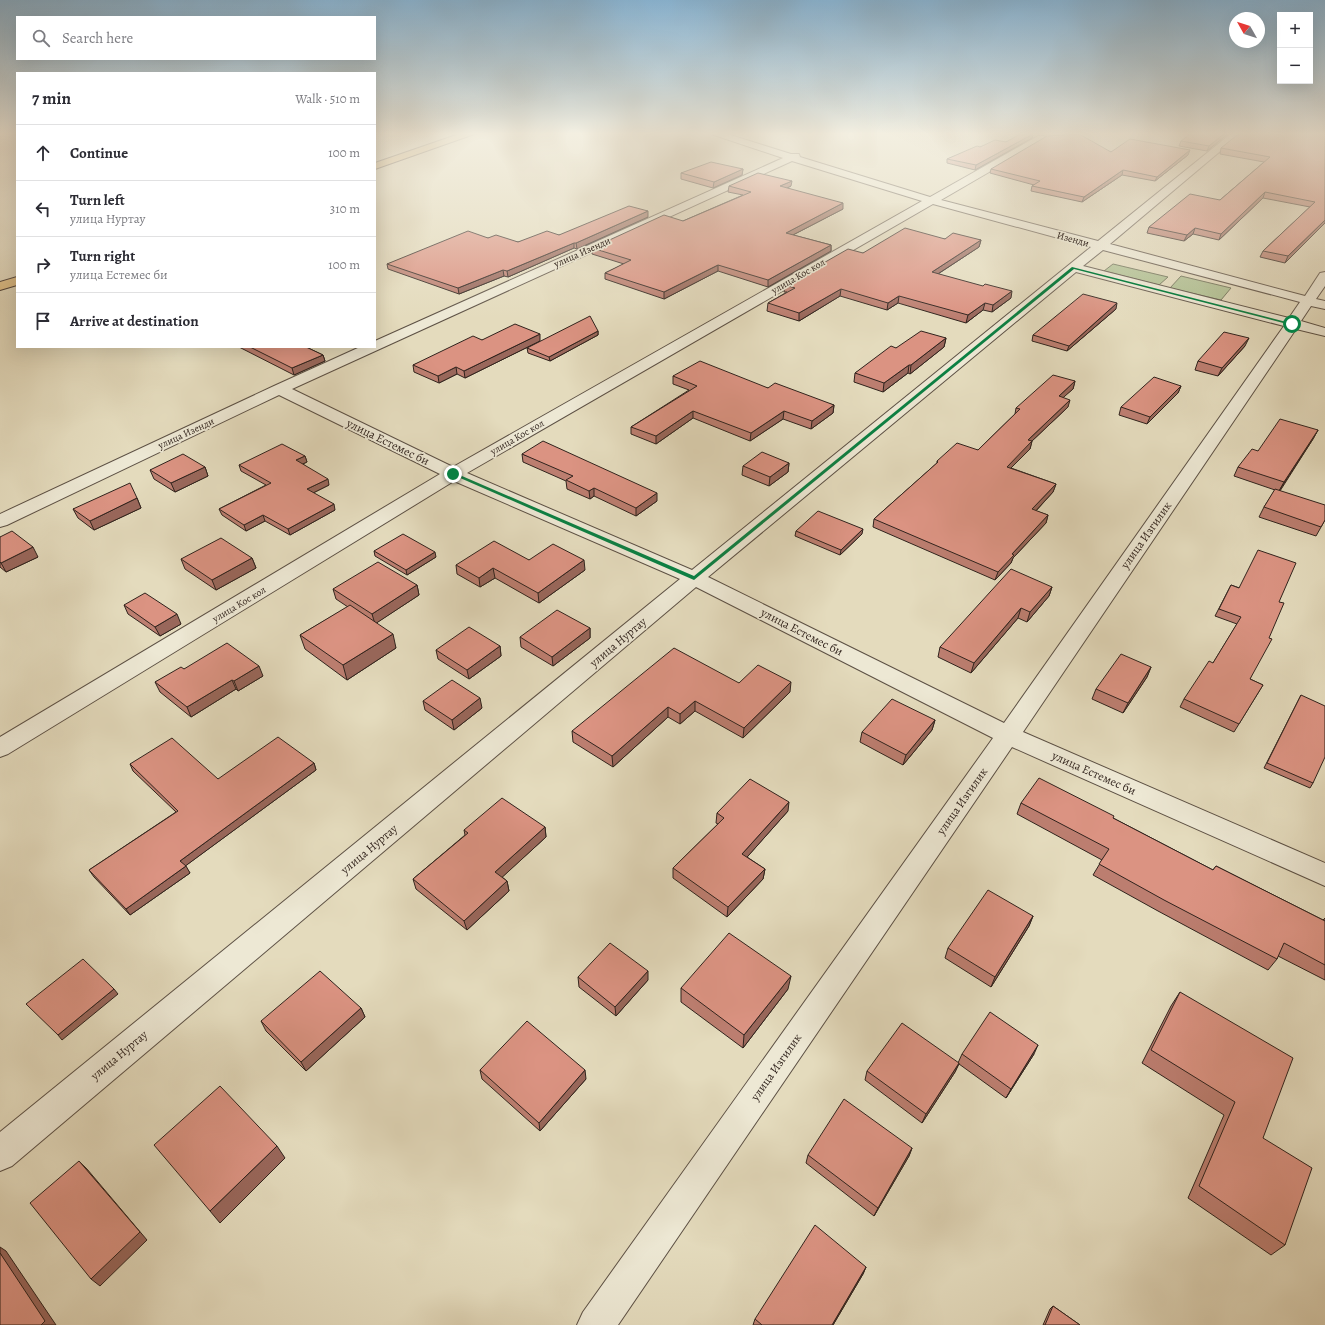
<!DOCTYPE html>
<meta charset="utf-8">
<style>
body{margin:0;font-family:Alegreya,serif;background:#f7f7f7;color:#2b2b33}
.controls{position:absolute;right:12px;top:12px;display:grid;overflow:hidden;border-radius:0px;box-shadow:0 4px 16px #0002}
.controls button{width:36px;height:36px;display:grid;place-items:center;padding:0;border:0;border-bottom:1px solid #e1e1e2;background:#fff;color:#2b2b33;font:20px sans-serif}
.compass{position:absolute;left:1229px;top:12px;width:36px;height:36px;border-radius:50%;background:#fff;box-shadow:0 4px 16px #0002;rotate:309deg}
.stop{position:absolute;width:12px;height:12px;margin:-9px;border:3px solid #0b8043;border-radius:50%;background:#fff}
.stop.end{background:#0b8043;border-color:#fff;box-shadow:0 1px 4px #0008}
.list{margin:0;padding:0;list-style:none}
h2{display:flex;justify-content:space-between;align-items:center;height:52px;margin:0;padding:0 16px;font-size:17px}
h2 small{font-size:13px;font-weight:400;color:#7c7c81}
.list li{display:grid;grid-template-columns:26px 1fr auto;gap:12px;align-items:center;box-sizing:border-box;height:56px;padding:0 16px;border-top:1px solid #e1e1e2}
.list b{display:block;font-size:15px;white-space:nowrap}
.list p{margin:0;font-size:13px;white-space:nowrap;color:#7c7c81}
.list em{font-size:13px;font-style:normal;color:#7c7c81}
.icon{flex:none;width:22px;height:22px;fill:none;stroke:currentColor;stroke-width:2;stroke-linecap:round;stroke-linejoin:round}
.map{position:relative;flex:none;width:1325px;height:1325px;overflow:hidden}
.search{position:absolute;background:#fff;box-shadow:0 4px 16px #0002;left:16px;top:16px;width:360px;height:44px;display:flex;align-items:center;gap:10px;box-sizing:border-box;padding:0 14px;border-radius:0px;color:#7c7c81;font-size:15px}
.panel{position:absolute;background:#fff;box-shadow:0 4px 16px #0002;left:16px;top:72px;width:360px;height:276px;border-radius:0px}
.map>svg:first-child{display:block}
.green{fill:#b1c193;stroke:#707258}
.lines{fill:none;stroke-linecap:round;stroke-linejoin:round}
.minor-casing{stroke:#5d5145;stroke-width:2}
.major-casing{stroke:#30231d;stroke-width:2}
.minor{fill:#ede8d4;fill-rule:evenodd}
.major{fill:#e2be7e;fill-rule:evenodd}
.wall{fill:#bc7e70;stroke:#30231d}
.shaded-wall{fill:#99675b;stroke:#30231d}
.building{fill:#db9382;stroke:#30231d}
.route{fill:#0b8043}
.labels{text-anchor:middle;dominant-baseline:central;stroke-width:3.5;stroke-linejoin:round;paint-order:stroke}
.far-street-label{font-size:10px;fill:#30231d;stroke:#ede8d4}
.street-label{font-size:12px;fill:#30231d;stroke:#ede8d4}
</style>
<div class="map">
<svg width="1325" height="1325" viewBox="0 0 1325 1325">
<rect width="100%" height="100%" fill="#e4dbbd"/>
<filter id="stains"><feTurbulence type="fractalNoise" baseFrequency=".005" numOctaves="4"/><feColorMatrix values="0 0 0 0 .2 0 0 0 0 .09 0 0 0 0 .02 0 0 0 .5 -.17"/></filter>
<radialGradient id="worn" r=".72"><stop offset=".6" stop-color="#630" stop-opacity="0"/><stop offset="1" stop-color="#630" stop-opacity=".3"/></radialGradient>
<path class="green" d="M1113,264L1168,277L1159,285L1104,271Z
M1181,276L1231,288L1221,300L1170,288Z"/>
<g class="lines">
<defs>
<path id="minor" d="M705,132H721L791,154H799L800,157L930,197L1038,136H1044L1046,138L1044,140L941,200L1098,241L1233,132H1243L1110,244L1305,296L1320,273L1325,272V286L1316,299L1325,301V309L1311,306L1301,321L1325,328V336L1296,329L1023,732L1325,863V886L1012,747L618,1325H577L583,1312L993,738L696,587L12,1166L0,1171V1132L680,579L454,481L8,754L0,757V737L440,474L279,395L7,525L0,527V514L274,386L360,347H375V341L783,158ZM792,161L922,201L453,467L292,389ZM933,204L1091,247L692,570L467,473ZM1103,250L1300,302L1289,318L1083,266ZM1076,272L1284,326L1004,723L708,577Z"/>
<path id="major" d="M465,132H480L375,169V163Z
M17,277V285L0,290V282Z"/>
</defs>
<use href="#minor" class="minor-casing"/>
<use href="#major" class="major-casing"/>
<use href="#minor" class="minor"/>
<use href="#major" class="major"/>
</g>
<path class="wall" d="M1230,132L1207,151L1179,146L1181,141Z
M1325,132V223L1285,263L1260,257L1263,251L1310,207L1263,198L1219,240L1193,234L1184,241L1147,233L1149,227L1220,200L1264,162L1220,154L1221,148Z
M1033,134L1032,138L975,170L947,163V159L980,147L1006,142Z
M1111,152L1188,155L1155,181L1122,175L1082,202L1031,191L1032,186L1034,185L990,173L991,169Z
M743,169L742,175L713,188L681,179V173Z
M729,186H791L787,188L843,209L793,235L831,245V251L768,287L718,271L664,299L605,279V273L624,264L592,254V248L683,221L743,195L728,192Z
M648,217L577,249L574,248L508,277L504,276L459,294L388,269L387,264L488,238L518,242L559,235Z
M945,239L981,240L979,247L938,274L1011,298L992,312L983,310L966,323L898,303L887,310L840,296L799,321L767,311L768,303L787,292H784L785,285L863,253Z
M1116,309L1067,351L1032,341L1033,335Z
M598,331V335L550,361L528,353L527,348Z
M946,338L944,347L910,374L908,373L883,392L854,382L855,373L896,348Z
M482,340L540,341L465,378L457,374L439,383L414,372L413,365Z
M1245,346L1218,376L1195,370L1198,361Z
M239,347H306L323,355L325,361L294,375Z
M673,376L768,388L834,405L833,413L811,429L783,419L750,441L693,418L656,444L631,434V427L689,390L673,384Z
M1075,381L1073,389L1063,397L1068,407L1032,441L1030,449L1011,468L1056,484L1053,492L1036,511L1048,515L1046,523L1013,558L1011,563L995,580L873,527L874,519L937,463V461L978,450L1015,414L1016,408Z
M1181,386L1178,393L1147,424L1119,415L1121,407Z
M1318,430L1313,439L1280,491L1325,520L1316,536L1259,517L1264,507L1275,490L1234,476L1238,467L1258,451Z
M522,454L657,501L636,516L594,496L590,499L567,489L566,481L523,462Z
M305,456L307,462L303,464L329,485L313,493L335,510L290,535L265,521L246,531L222,515L219,509L266,485L241,471L239,465Z
M789,463L788,472L769,486L742,475L743,466Z
M205,467L208,476L175,492L154,479L150,470Z
M137,498L141,508L94,530L78,518L73,509Z
M796,531L862,534L840,555L795,536Z
M0,537L38,557L6,572L0,567Z
M374,551L436,557L407,575L375,556Z
M252,558L256,568L216,590L185,569L181,559Z
M529,560L585,570L539,603L495,578L480,587L457,574L456,565Z
M417,585L419,595L376,623L396,648L347,680L305,649L300,635L348,607L336,599L333,589Z
M1231,585L1279,602L1250,679L1263,685L1234,732L1180,707L1184,699L1213,663L1237,624L1215,616Z
M1052,587L1049,596L1027,622L1018,618L971,673L938,657L940,647Z
M124,605L181,624L160,636L128,614Z
M590,628V638L553,666L521,647L520,637Z
M500,646L501,656L469,679L438,659L436,650Z
M1151,667L1147,677L1123,713L1092,699L1096,689Z
M184,669L263,676L238,691L236,689L191,717L160,692L155,682Z
M739,683L790,692L743,738L695,711L680,724L668,717L613,767L573,742L572,731Z
M1301,695L1313,783L1310,788L1264,768Z
M423,701L482,708L454,730L425,710Z
M935,720L932,730L903,765L860,742L862,732Z
M314,763L316,770L185,866L190,873L130,915L94,877L89,870L176,812L133,771L130,764L218,779Z
M1021,803L1113,818L1213,870L1216,866L1323,920L1325,918V980L1278,956L1277,959L1268,970L1158,911L1093,875L1102,860L1017,814Z
M788,811L747,857L765,869L763,879L727,917L673,878V868L718,824L716,823L717,813Z
M545,827L546,837L502,877L507,881L509,891L467,930L416,889L413,879L465,835L464,830Z
M1033,916L1029,926L991,987L945,958L948,948Z
M578,977L648,980L616,1016L579,987Z
M681,988L788,989L743,1048L681,1002Z
M1180,992L1263,1138L1285,1245L1271,1255L1188,1198L1224,1115L1142,1063L1171,1006Z
M361,1008L365,1017L306,1071L266,1031L261,1021Z
M962,1054H1034L1006,1098L959,1064L955,1072L922,1123L865,1080L867,1071L958,1063Z
M480,1070L586,1079L540,1131L482,1079Z
M912,1148L909,1156L874,1216L806,1163L808,1155Z
M866,1267L863,1274L833,1325H753L755,1319Z
M1053,1306L1080,1325H1043L1050,1309Z"/>
<path class="shaded-wall" d="M1226,132H1230L1207,151L1209,146Z
M1033,134L1032,138L975,170L976,165Z
M1190,150L1188,155L1155,181L1157,177Z
M743,169L742,175L713,188L714,182Z
M1123,170L1122,175L1082,202L1084,197Z
M792,181L791,186L779,192L780,186Z
M1265,192L1263,198L1219,240L1221,234Z
M843,203V209L785,239L786,233Z
M648,211V217L577,249L576,243Z
M1325,220V223L1285,263L1288,256Z
M1195,228L1193,234L1184,241L1187,235Z
M981,240L979,247L930,279L932,272Z
M574,243V248L508,277L507,271Z
M831,245V251L768,287V280Z
M718,265V271L664,299V292Z
M503,270L504,276L459,294L458,288Z
M841,289L840,296L799,321V313Z
M1012,291L1011,298L992,312L993,305Z
M899,296L898,303L887,310L888,303Z
M985,303L983,310L966,323L968,315Z
M1117,303L1116,309L1067,351L1069,346Z
M598,331V335L550,361L549,357Z
M540,334V341L465,378L464,371Z
M946,338L944,347L910,374L911,365Z
M1249,338L1245,346L1218,376L1222,368Z
M323,355L325,361L294,375L292,368Z
M909,365L908,373L883,392L884,383Z
M456,367L457,374L439,383L438,376Z
M1075,381L1073,389L1057,403L1059,396Z
M1181,386L1178,393L1147,424L1150,417Z
M1070,400L1068,407L1032,441L1030,449L1005,474L1007,467L1028,440Z
M834,405L833,413L811,429L812,421Z
M693,411V418L656,444V436Z
M784,411L783,419L750,441L751,433Z
M1318,430L1313,439L1279,491L1284,482Z
M305,456L307,462L298,466L296,460Z
M789,463L788,472L769,486L770,477Z
M205,467L208,476L175,492L171,483Z
M328,479L329,485L309,495L307,489Z
M1056,484L1053,492L1030,517L1032,509Z
M594,488V496L590,499L589,491Z
M657,493V501L636,516V508Z
M137,498L141,508L94,530L90,521Z
M334,504L335,510L290,535L288,529Z
M263,515L265,521L246,531L244,525Z
M1048,515L1046,523L1013,558L1011,563L995,580L998,572L1012,554Z
M863,529L862,534L840,555L841,550Z
M33,547L38,557L6,572L1,563Z
M435,552L436,557L407,575L406,570Z
M252,558L256,568L216,590L212,580Z
M584,560L585,570L539,603L538,593Z
M493,568L495,578L480,587L479,578Z
M417,585L419,595L375,624L372,614Z
M1052,587L1049,596L1027,622L1030,612Z
M1021,608L1018,618L971,673L974,663Z
M177,614L181,624L160,636L155,627Z
M590,628V638L553,666L552,657Z
M393,634L396,648L347,680L343,665Z
M500,646L501,656L469,679L467,670Z
M259,666L263,676L238,691L234,681Z
M1151,667L1147,677L1123,713L1128,703Z
M232,680L236,689L191,717L187,707Z
M791,682L790,692L743,738L744,728Z
M480,698L482,708L454,730L452,720Z
M695,701V711L680,724V714Z
M668,707V717L613,767L612,756Z
M935,720L932,730L903,765L906,755Z
M314,763L316,770L184,867L180,861Z
M789,802L788,811L741,864L742,854Z
M545,827L546,837L497,882L495,872Z
M186,866L190,873L130,915L126,909Z
M765,869L763,879L727,917L728,907Z
M507,881L509,891L467,930L464,921Z
M1033,916L1029,926L991,987L995,977Z
M648,971V980L616,1016L615,1007Z
M791,976L788,989L743,1048L744,1035Z
M114,989L118,994L62,1040L58,1035Z
M361,1008L365,1017L306,1071L301,1062Z
M1038,1045L1034,1054L1006,1098L1011,1089Z
M959,1063L955,1072L922,1123L926,1114Z
M585,1070L586,1079L540,1131L539,1123Z
M277,1146L285,1158L220,1223L210,1211Z
M912,1148L909,1156L874,1216L878,1208Z
M79,1161L87,1169L147,1240L100,1286L91,1279Z
M0,1247L6,1251L56,1325H41L0,1253Z
M866,1267L863,1274L833,1325H832Z"/>
<path class="building" d="M1024,132L1033,134L976,165L947,159L977,146L980,147L995,140L1006,142Z
M1193,132H1226L1209,146L1181,141Z
M1241,132H1325V220L1288,256L1263,251L1315,202L1265,192L1221,234L1195,228L1187,235L1149,227L1190,194L1220,200L1270,157L1221,148Z
M1079,134L1111,152L1130,139L1190,150L1157,177L1123,170L1084,197L1032,186L1040,181L991,169L1047,136Z
M711,162L743,169L714,182L681,173Z
M758,173L792,181L780,186L843,203L786,233L831,245L768,280L718,265L664,292L605,273L631,260L592,248L664,215L683,221L751,192L729,186Z
M629,206L648,211L576,243H574L507,271L503,270L458,288L387,264L468,231L488,238L496,235L518,242L547,231L559,235Z
M905,228L945,239L953,233L981,240L932,272L983,286L985,284L1012,291L993,305L985,303L968,315L899,296L888,303L841,289L799,313L768,303L795,288L785,285L848,249L863,253Z
M1083,294L1117,303L1069,346L1033,335Z
M590,316L598,331L549,357L527,348Z
M515,324L540,334L464,371L456,367L438,376L413,365L473,336L482,340Z
M921,331L946,338L911,365H909L884,383L855,373L891,346L896,348Z
M1224,332L1249,338L1222,368L1198,361Z
M250,347H306L323,355L292,368Z
M700,361L768,388L775,383L834,405L812,421L784,411L751,433L693,411L656,436L631,427L697,386L673,376Z
M1053,375L1075,381L1059,396L1070,400L1028,440L1032,441L1007,467L1056,484L1032,509L1048,515L1012,554L1014,555L998,572L874,519L938,462L937,461L957,443L978,450L1020,409L1016,408Z
M1154,377L1181,386L1150,417L1121,407Z
M1280,419L1318,430L1284,482L1238,467L1252,449L1258,451Z
M543,441L657,493L636,508L594,488L589,491L566,480L573,476L522,454Z
M282,444L305,456L296,460L328,479L307,489L334,504L288,529L263,515L244,525L219,509L271,483L239,465Z
M762,452L789,463L770,477L743,466Z
M183,454L205,467L171,483L150,470Z
M130,483L137,498L90,521L73,509Z
M1275,489L1325,505V520L1321,527L1264,507Z
M818,511L863,529L841,550L796,531Z
M12,531L33,547L1,563L0,562V537Z
M403,534L435,552L406,570L374,551Z
M221,538L252,558L212,580L181,559Z
M494,541L529,560L553,544L584,560L538,593L493,568L479,578L456,565Z
M1258,550L1296,563L1279,602L1284,603L1269,638L1272,639L1250,679L1263,685L1239,724L1184,699L1209,661L1213,663L1241,617L1219,609L1231,585L1239,588Z
M378,562L417,585L372,614L333,589Z
M1011,569L1052,587L1030,612L1021,608L974,663L940,647Z
M145,593L177,614L155,627L124,605Z
M350,605L393,634L343,665L300,635Z
M557,610L590,628L552,657L520,637Z
M469,627L500,646L467,670L436,650Z
M227,643L259,666L234,681L232,680L187,707L155,682L181,667L184,669Z
M674,648L739,683L758,665L791,682L744,728L695,701L680,714L668,707L612,756L572,731Z
M1121,654L1151,667L1128,703L1096,689Z
M452,680L480,698L452,720L423,701Z
M1301,695L1325,706V757L1313,783L1267,763Z
M892,699L935,720L906,755L862,732Z
M278,737L314,763L180,861L186,866L126,909L89,870L178,811L130,764L172,738L218,779Z
M1039,778L1114,816L1113,818L1213,870L1216,866L1325,921V920V965L1284,943L1277,959L1164,900L1099,864L1109,849L1021,803Z
M750,779L789,802L742,854L765,869L728,907L673,868L724,818L717,813Z
M502,798L545,827L495,872L507,881L464,921L413,879L468,833L464,830Z
M988,890L1033,916L995,977L948,948Z
M729,933L791,976L744,1035L681,988Z
M610,943L648,971L615,1007L578,977Z
M83,959L114,989L58,1035L26,1004Z
M320,971L361,1008L301,1062L261,1021Z
M1180,992L1293,1058L1263,1138L1312,1168L1285,1245L1199,1186L1235,1102L1151,1050Z
M990,1012L1038,1045L1011,1089L962,1054Z
M527,1021L585,1070L539,1123L480,1070Z
M902,1023L959,1063L926,1114L867,1071Z
M220,1086L277,1146L210,1211L154,1145Z
M844,1099L912,1148L878,1208L808,1155Z
M79,1161L140,1232L91,1279L30,1203Z
M815,1225L866,1267L832,1325H762L755,1319Z
M0,1253L45,1321L41,1325H0Z
M1053,1306L1080,1325H1045Z"/>
<linearGradient id="sky" x2="0" y2="1"><stop stop-color="#89b6d6"/><stop offset="0.42" stop-color="#f3efe1"/><stop offset="1" stop-color="#f3efe1" stop-opacity="0"/></linearGradient>
<rect width="1325" height="318" fill="url(#sky)"/>
<path class="route" d="M1072,267L1294,324L1291,325L1074,269L694,580L451,474L455,473L694,576Z"/>
<g class="labels">
<g class="far-street-label">
<text transform="translate(1073 239) rotate(15)">Изенди</text>
<text transform="translate(582 252) rotate(-24)">улица Изенди</text>
<text transform="translate(798 276) rotate(-30)">улица Кос кол</text>
<text transform="translate(186 433) rotate(-25)">улица Изенди</text>
<text transform="translate(517 437) rotate(-30)">улица Кос кол</text>
<text transform="translate(239 604) rotate(-31)">улица Кос кол</text>
</g>
<g class="street-label">
<text transform="translate(388 442) rotate(26)">улица Естемес би</text>
<text transform="translate(1146 535) rotate(-55)">улица Изгилик</text>
<text transform="translate(802 632) rotate(27)">улица Естемес би</text>
<text transform="translate(618 642) rotate(-40)">улица Нуртау</text>
<text transform="translate(1094 773) rotate(24)">улица Естемес би</text>
<text transform="translate(962 801) rotate(-55)">улица Изгилик</text>
<text transform="translate(369 849) rotate(-40)">улица Нуртау</text>
<text transform="translate(119 1055) rotate(-40)">улица Нуртау</text>
<text transform="translate(776 1067) rotate(-55)">улица Изгилик</text>
</g>
</g>
<rect width="100%" height="100%" filter="url(#stains)"/>
<rect width="100%" height="100%" fill="url(#worn)"/>
</svg>
<div class="controls">
<button>+</button>
<button>−</button>
</div>
<svg class="compass" viewBox="-18 -18 36 36"><path d="M0-13l5 13h-10z" fill="#e53935"/><path d="M0 13l5-13h-10z" fill="#7c7c81"/></svg>
<div class="stop" style="left:1292px;top:324px"></div>
<div class="stop end" style="left:453px;top:474px"></div>
<div class="search"><svg class="icon" aria-label="search" viewBox="0 0 24 24"><circle cx="10" cy="10" r="6"/><path d="M15 15l6 6"/></svg>Search here</div>
<section class="panel">
<h2>7 min<small>Walk · 510 m</small></h2>
<ul class="list">
<li><svg class="icon" aria-label="ahead" viewBox="0 0 24 24"><path d="M12 20V5M6 11l6-6 6 6"/></svg><div><b>Continue</b></div><em>100 m</em></li>
<li><svg class="icon" aria-label="left" viewBox="0 0 24 24"><path d="M17 20v-9H6M10 6l-5 5 5 5"/></svg><div><b>Turn left</b><p>улица Нуртау</p></div><em>310 m</em></li>
<li><svg class="icon" aria-label="right" viewBox="0 0 24 24"><path d="M7 20v-9h11M14 6l5 5-5 5"/></svg><div><b>Turn right</b><p>улица Естемес би</p></div><em>100 m</em></li>
<li><svg class="icon" aria-label="arrive" viewBox="0 0 24 24"><path d="M6 21V4h12l-3 4 3 4H6"/></svg><div><b>Arrive at destination</b></div></li>
</ul>
</section>
</div>
